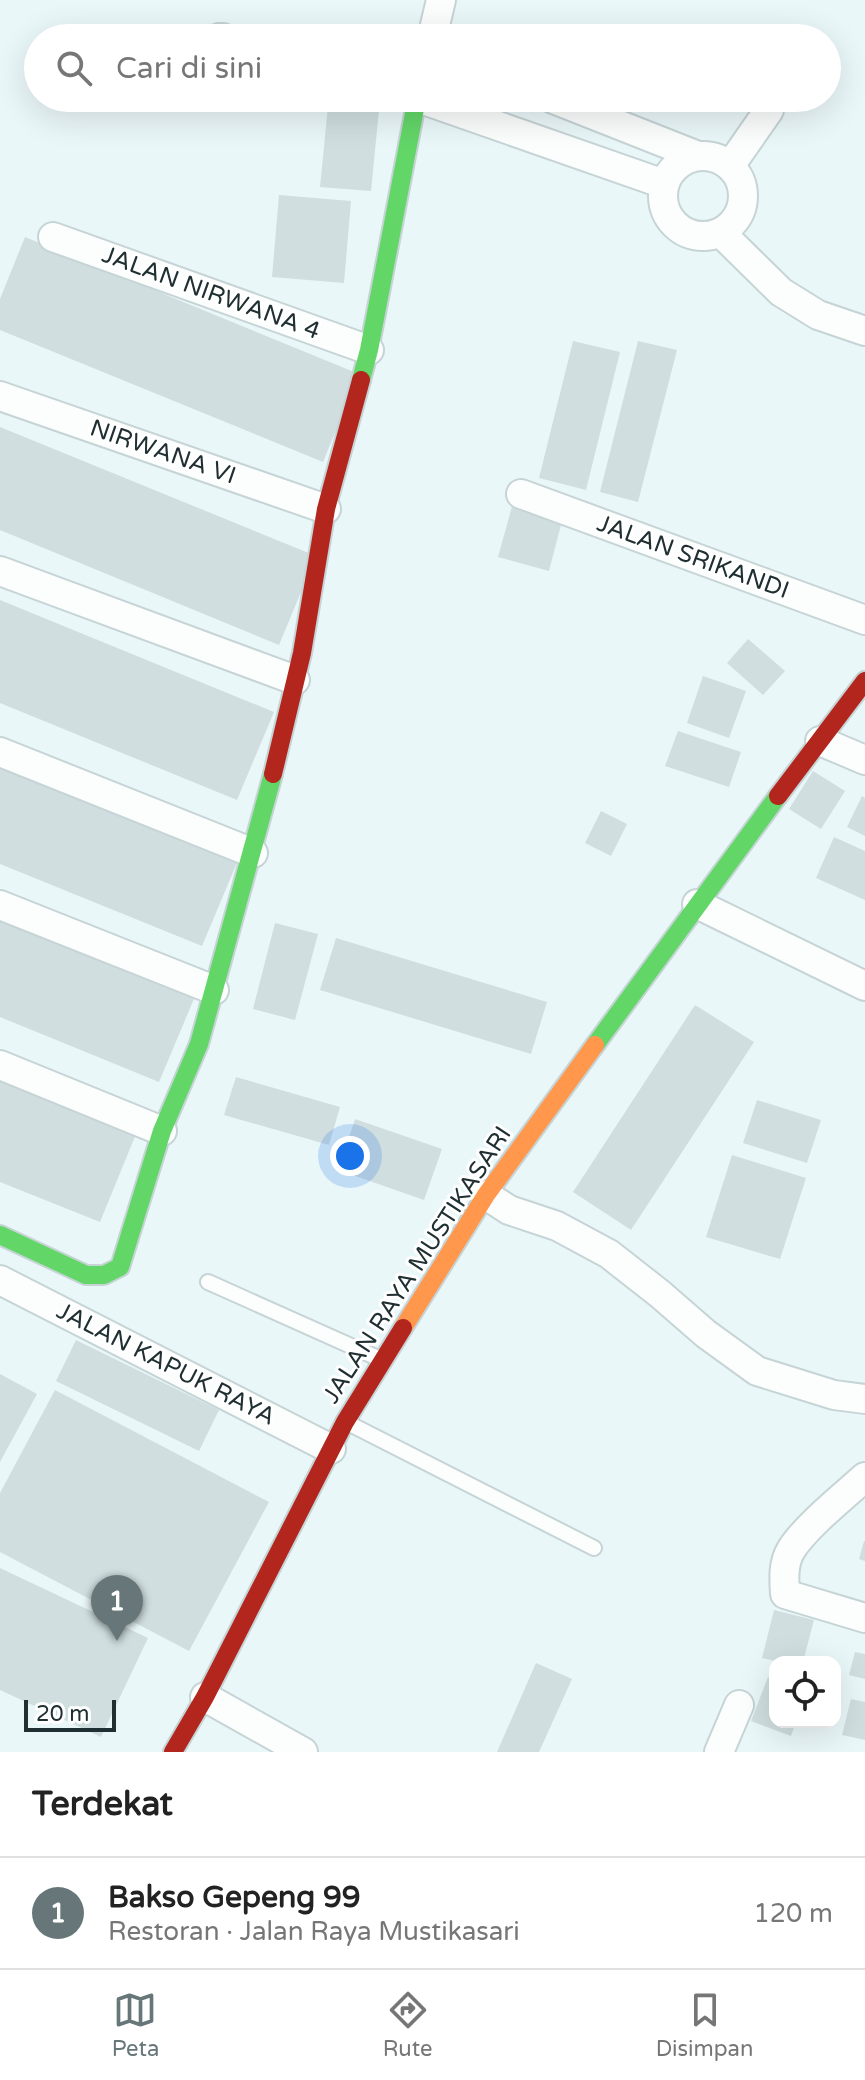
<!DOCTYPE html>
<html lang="id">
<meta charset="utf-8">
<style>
body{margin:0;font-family:"Varela Round",sans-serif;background:#f2f2f2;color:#222}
.controls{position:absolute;right:24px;bottom:24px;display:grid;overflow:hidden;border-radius:16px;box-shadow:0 8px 32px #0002}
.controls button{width:72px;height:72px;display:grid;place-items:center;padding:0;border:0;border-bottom:2px solid #e0e0e0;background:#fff;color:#222;font:40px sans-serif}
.scale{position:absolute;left:24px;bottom:20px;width:92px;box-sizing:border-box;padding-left:8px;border:4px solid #203032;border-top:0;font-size:22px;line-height:28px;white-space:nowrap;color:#203032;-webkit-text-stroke:6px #fff;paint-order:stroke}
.you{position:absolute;left:350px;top:1156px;width:28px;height:28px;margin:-20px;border:6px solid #fff;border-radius:50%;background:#1a73e8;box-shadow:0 0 0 12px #1a73e833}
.badge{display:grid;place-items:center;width:52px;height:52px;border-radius:50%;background:#677678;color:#fff;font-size:26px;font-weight:700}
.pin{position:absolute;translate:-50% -66px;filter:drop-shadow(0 2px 4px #0008)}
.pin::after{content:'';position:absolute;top:42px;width:28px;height:24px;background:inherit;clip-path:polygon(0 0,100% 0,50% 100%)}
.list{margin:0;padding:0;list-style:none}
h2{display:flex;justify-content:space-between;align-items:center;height:104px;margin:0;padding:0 32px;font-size:34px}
h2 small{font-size:26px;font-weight:400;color:#767676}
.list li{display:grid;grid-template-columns:52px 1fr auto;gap:24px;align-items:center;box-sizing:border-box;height:112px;padding:0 32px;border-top:2px solid #e0e0e0}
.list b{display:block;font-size:30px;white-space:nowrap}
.list p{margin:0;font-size:26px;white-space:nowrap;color:#767676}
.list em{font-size:26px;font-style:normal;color:#767676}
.icon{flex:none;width:44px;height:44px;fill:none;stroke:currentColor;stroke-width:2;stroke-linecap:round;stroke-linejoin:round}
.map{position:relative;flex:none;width:865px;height:1752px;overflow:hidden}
.search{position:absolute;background:#fff;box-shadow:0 8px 32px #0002;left:24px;right:24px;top:24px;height:88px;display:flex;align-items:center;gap:20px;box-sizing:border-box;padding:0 28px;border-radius:44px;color:#767676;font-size:30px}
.sheet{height:216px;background:#fff}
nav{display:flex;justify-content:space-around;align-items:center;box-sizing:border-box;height:112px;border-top:2px solid #e0e0e0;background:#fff;font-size:22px;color:#767676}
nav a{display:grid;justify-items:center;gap:4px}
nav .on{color:#677678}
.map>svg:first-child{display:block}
.building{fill:#d0dedf}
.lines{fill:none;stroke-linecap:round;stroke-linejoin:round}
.lane-casing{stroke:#c6d4d6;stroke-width:18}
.street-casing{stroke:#c6d4d6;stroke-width:32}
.fast-casing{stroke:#c6d4d6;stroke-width:22}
.slow-casing{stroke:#c6d4d6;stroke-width:22}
.jam-casing{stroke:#c6d4d6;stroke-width:22}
.lane{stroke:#fcfefe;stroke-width:14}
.street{stroke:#fcfefe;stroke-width:28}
.fast{stroke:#63d668;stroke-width:18}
.slow{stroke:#ff974d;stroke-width:18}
.jam{stroke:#b3261e;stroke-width:18}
.labels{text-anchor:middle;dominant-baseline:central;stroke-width:6;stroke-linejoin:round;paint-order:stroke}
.street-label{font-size:24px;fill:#203032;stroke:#fff}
</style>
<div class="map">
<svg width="865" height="1752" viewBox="0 0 865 1752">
<rect width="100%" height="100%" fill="#eaf7f9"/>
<path class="building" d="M328,106L379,110L371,191L320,187Z
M279,195L351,201L344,283L272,277Z
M25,237L359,374L323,462L0,330V299Z
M573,341L620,352L586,490L539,478Z
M638,341L677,350L638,502L600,492Z
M0,427L316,556L279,645L0,530Z
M513,503L563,517L549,571L498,557Z
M0,600L274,712L237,800L0,703Z
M748,639L785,671L763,695L727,663Z
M703,676L746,691L729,738L687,723Z
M678,731L741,752L729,787L665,766Z
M0,760L239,858L202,946L0,864Z
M813,771L845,791L821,829L789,809Z
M862,796L865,798V836L847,827Z
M601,811L627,824L611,856L585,843Z
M834,837L865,851V900L816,878Z
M0,913L196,994L159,1082L0,1017Z
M275,923L318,934L295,1020L253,1009Z
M336,938L547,1002L531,1054L320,990Z
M695,1005L754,1042L631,1230L573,1192Z
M236,1077L340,1107L329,1145L224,1115Z
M0,1079L136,1134L100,1222L0,1182Z
M757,1100L821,1120L807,1163L743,1143Z
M355,1119L442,1149L424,1200L338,1170Z
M732,1155L806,1178L780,1259L706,1237Z
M76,1340L219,1410L199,1451L56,1381Z
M0,1374L37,1394L0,1462Z
M55,1390L269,1502L189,1651L0,1552V1493Z
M864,1541H865V1561L859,1559Z
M0,1568L148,1638L101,1737L0,1690Z
M774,1610L814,1620L803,1662H780L762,1658Z
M855,1652L865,1654V1679L849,1675Z
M536,1663L572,1679L539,1752H497Z
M768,1677L775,1680V1722H796L791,1736L751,1721Z
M851,1699L865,1702V1740L842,1735Z"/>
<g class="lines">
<defs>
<path id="lane" d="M208,1282L380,1359
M346,1422L594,1548"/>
<path id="street" d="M219,38H223
M432,38L441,0
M418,98L664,184
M551,98L698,156
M663 196a40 40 0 1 1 80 0a40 40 0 1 1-80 0Z
M730,166L769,110
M721,233L781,292L818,315L865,331
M53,237L369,350
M0,396L326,509
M521,494L865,620
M0,571L295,680
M820,741L865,760
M0,752L253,853
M697,904L865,986
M0,905L214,990
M0,1065L162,1131
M486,1195L509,1210L557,1226L609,1254L660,1294L706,1334L757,1371L834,1395L865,1399
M0,1280L331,1449
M865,1477C845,1495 804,1528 791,1550C783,1563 784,1579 785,1594L865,1618
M205,1697L303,1752
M719,1752L739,1705"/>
<path id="fast" d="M361,380L369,350L417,98
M595,1045L778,796
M0,1235L86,1275H104L120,1267L162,1131L199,1044L273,774"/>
<path id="slow" d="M403,1328L486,1195L595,1045"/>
<path id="jam" d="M273,774L302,653L326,509L361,380
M778,796L865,681
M173,1752L205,1697L345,1422L403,1328"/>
</defs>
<use href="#lane" class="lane-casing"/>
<use href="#street" class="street-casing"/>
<use href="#fast" class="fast-casing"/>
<use href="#slow" class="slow-casing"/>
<use href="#jam" class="jam-casing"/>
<use href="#lane" class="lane"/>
<use href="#street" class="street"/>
<use href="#fast" class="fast"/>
<use href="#slow" class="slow"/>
<use href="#jam" class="jam"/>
</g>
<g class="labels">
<g class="street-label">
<text transform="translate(211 293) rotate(20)">JALAN NIRWANA 4</text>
<text transform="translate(163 452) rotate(19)">NIRWANA VI</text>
<text transform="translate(693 557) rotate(20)">JALAN SRIKANDI</text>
<text transform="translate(417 1265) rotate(-57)">JALAN RAYA MUSTIKASARI</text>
<text transform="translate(166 1364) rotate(27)">JALAN KAPUK RAYA</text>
</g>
</g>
</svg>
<div class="controls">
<button><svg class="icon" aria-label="locate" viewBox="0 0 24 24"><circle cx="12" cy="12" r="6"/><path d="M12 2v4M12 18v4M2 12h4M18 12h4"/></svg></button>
</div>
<div class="scale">20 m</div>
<div class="you"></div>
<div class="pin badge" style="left:117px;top:1641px">1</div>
<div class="search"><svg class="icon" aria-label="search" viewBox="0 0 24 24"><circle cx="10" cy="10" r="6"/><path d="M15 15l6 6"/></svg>Cari di sini</div>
</div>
<section class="sheet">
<h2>Terdekat<small></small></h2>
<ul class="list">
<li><span class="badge">1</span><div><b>Bakso Gepeng 99</b><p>Restoran · Jalan Raya Mustikasari</p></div><em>120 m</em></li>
</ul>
</section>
<nav>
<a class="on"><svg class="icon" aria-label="map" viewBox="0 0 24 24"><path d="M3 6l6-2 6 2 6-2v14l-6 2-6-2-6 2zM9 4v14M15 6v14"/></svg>Peta</a>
<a><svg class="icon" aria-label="directions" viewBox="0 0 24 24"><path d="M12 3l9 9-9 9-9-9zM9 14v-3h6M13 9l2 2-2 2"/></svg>Rute</a>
<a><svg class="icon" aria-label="saved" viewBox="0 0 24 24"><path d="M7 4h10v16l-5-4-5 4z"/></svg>Disimpan</a>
</nav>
